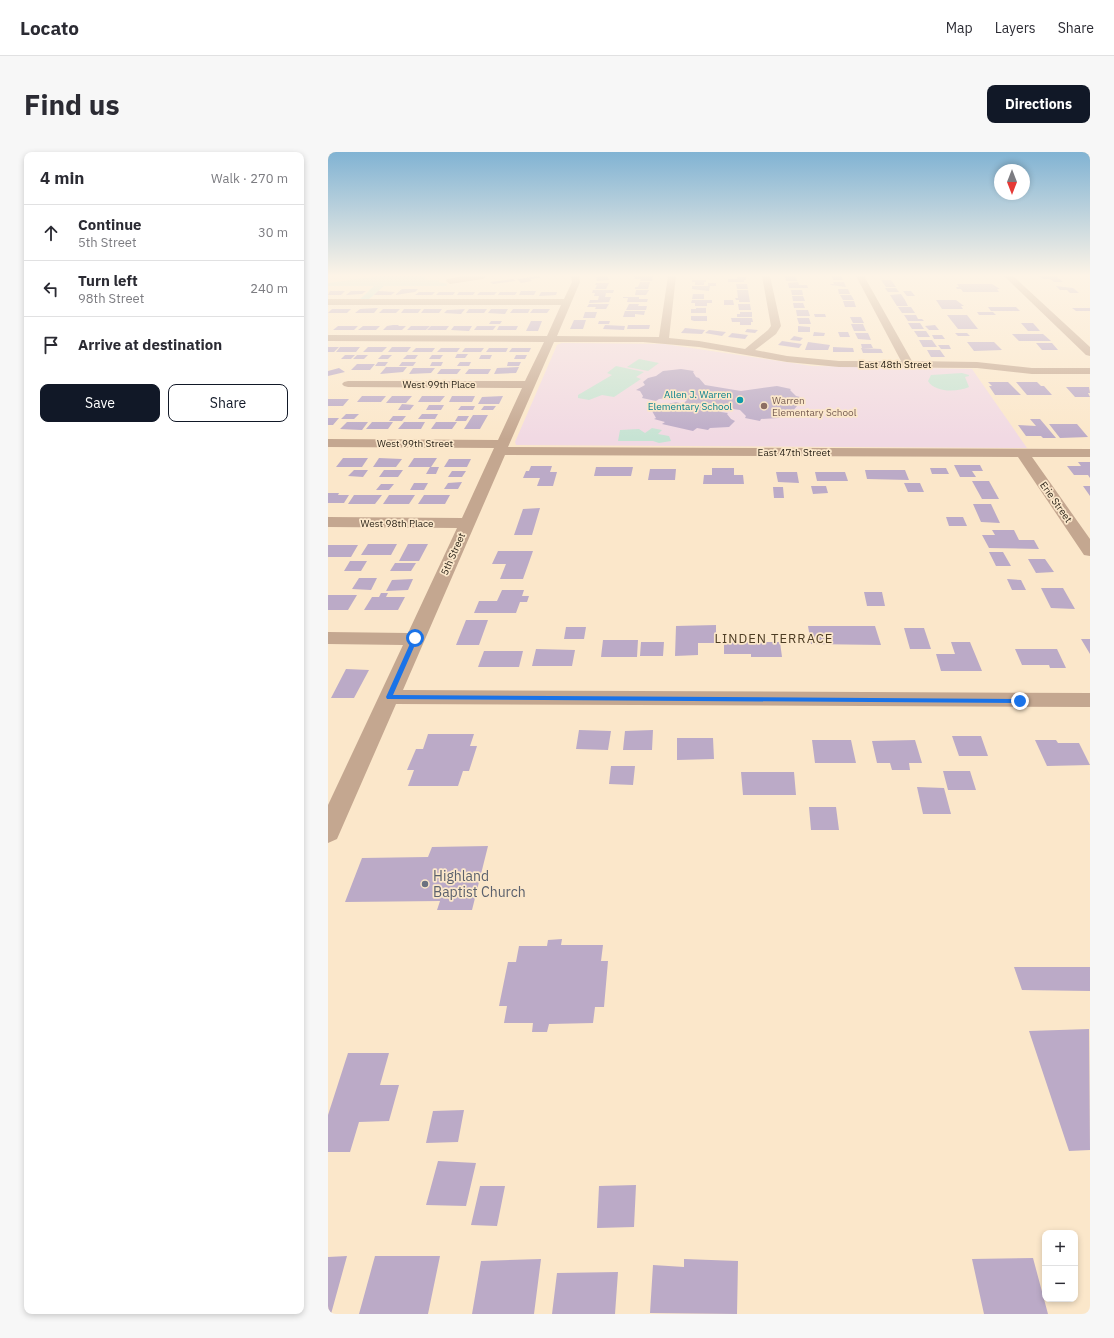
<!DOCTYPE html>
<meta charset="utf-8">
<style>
body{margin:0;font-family:"IBM Plex Sans",sans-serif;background:#f7f7f7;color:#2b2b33}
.controls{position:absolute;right:12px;bottom:12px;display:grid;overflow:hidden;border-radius:8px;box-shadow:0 2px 6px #0003}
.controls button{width:36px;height:36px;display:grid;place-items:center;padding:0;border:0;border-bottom:1px solid #e1e1e2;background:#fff;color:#2b2b33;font:20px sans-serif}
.compass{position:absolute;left:666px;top:12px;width:36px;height:36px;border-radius:50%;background:#fff;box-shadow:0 2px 6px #0003;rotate:180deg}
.stop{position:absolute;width:12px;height:12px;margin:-9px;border:3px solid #1a73e8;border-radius:50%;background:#fff}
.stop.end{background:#1a73e8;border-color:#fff;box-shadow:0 1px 4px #0008}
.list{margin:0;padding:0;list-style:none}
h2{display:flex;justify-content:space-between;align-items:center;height:52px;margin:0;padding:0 16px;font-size:17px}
h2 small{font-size:13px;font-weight:400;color:#7c7c81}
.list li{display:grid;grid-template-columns:26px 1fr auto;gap:12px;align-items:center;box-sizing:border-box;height:56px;padding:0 16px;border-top:1px solid #e1e1e2}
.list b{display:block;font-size:15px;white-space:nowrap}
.list p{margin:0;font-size:13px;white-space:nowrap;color:#7c7c81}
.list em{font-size:13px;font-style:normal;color:#7c7c81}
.actions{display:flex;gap:8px;padding:12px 16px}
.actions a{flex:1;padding:9px 0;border:1px solid #111827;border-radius:8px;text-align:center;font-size:14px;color:#111827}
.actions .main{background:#111827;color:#fff}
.icon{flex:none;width:22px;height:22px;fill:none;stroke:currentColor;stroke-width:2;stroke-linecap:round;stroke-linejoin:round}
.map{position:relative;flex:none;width:762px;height:1162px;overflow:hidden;border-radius:8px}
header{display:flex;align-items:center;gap:24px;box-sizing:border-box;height:56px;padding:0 20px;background:#fff;border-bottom:1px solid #e1e1e2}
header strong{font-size:19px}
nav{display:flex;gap:22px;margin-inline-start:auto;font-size:14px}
.intro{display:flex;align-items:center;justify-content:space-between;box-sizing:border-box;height:96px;padding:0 24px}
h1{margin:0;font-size:28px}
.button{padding:10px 18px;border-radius:8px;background:#111827;color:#fff;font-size:14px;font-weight:700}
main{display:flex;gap:24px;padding:0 24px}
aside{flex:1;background:#fff;border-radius:8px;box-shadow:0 2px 6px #0003}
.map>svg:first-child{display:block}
.education{fill:#f1d9e3}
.green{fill:#c6e3d3}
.building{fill:#bbaac7}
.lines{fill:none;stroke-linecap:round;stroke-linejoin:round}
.minor{fill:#c4a790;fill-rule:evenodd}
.route{fill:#1a73e8}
.culture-dot{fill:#0f9aa8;stroke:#fbe7ca;stroke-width:1.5}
.education-dot{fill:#8d6e63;stroke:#fbe7ca;stroke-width:1.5}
.worship-dot{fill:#6b7280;stroke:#fbe7ca;stroke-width:1.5}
.labels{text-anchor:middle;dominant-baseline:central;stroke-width:3.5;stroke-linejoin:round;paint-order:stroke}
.far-street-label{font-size:10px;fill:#2c251a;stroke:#fbe7ca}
.far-culture-label{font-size:10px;fill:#0d838f;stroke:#fbe7ca;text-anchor:end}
.far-education-label{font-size:10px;fill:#785e54;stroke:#fbe7ca;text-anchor:start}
.neighbourhood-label{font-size:13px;letter-spacing:1px;fill:#4c3c23;stroke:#fbe7ca}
.near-worship-label{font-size:14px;fill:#5b616d;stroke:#fbe7ca;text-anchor:start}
</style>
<header>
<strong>Locato</strong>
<nav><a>Map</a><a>Layers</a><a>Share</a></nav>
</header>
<div class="intro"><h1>Find us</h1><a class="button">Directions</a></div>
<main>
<aside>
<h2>4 min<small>Walk · 270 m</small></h2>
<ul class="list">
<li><svg class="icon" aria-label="ahead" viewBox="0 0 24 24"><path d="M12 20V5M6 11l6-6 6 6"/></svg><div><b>Continue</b><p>5th Street</p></div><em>30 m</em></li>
<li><svg class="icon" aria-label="left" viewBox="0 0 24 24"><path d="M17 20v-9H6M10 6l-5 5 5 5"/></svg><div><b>Turn left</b><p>98th Street</p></div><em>240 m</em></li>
<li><svg class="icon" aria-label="arrive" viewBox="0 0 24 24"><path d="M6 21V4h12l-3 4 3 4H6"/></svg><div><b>Arrive at destination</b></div></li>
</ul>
<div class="actions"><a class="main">Save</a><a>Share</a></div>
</aside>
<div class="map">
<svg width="762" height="1162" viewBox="0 0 762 1162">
<rect width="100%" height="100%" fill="#fbe7ca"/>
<path class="education" d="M234,191L336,192L484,214L644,217L699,296L188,293L187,290L229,193Z"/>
<path class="green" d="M51,124H96L99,128H111V130L120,132L118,134H56L40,148H31L46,134H0V131Z
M311,207L331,211L320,219L299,215Z
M288,214L316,220L308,225L313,227L286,245L274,243L261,248L250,246V243L284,223L279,221Z
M634,221L641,223V224L637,225L641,235C630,240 607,241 600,229L603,223Z
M324,276L334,278L330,282L341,284L343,289L331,291L325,289H290L292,278L311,277L317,281Z"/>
<path class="building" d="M211,124L212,126L202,127L204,129L193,131L189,127Z
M280,124L281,128L269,129L268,125Z
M307,124H325L324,129H312L313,127H306Z
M457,124H468L469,129H458Z
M503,124H513L515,128H505Z
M712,124H728L735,130H726L722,127H715Z
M409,125H418V128H416V130H400V127H409Z
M185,127L188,129L165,132L162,130Z
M364,128H378V130H376V133H367V130H364Z
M553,128H563L568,135H558Z
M312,130H322L320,137H307V135H310Z
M470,130L471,133H479L480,136H461L460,131Z
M505,130H516L518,135L503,133L502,132H506Z
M268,131H281L278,137H267L269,133H267Z
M380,131H388V134H382L381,139L364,137V134H380Z
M408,132H419L420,137H409Z
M629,132H664L672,137H669L671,140H635L633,137H629L628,135H631Z
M728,134L745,136L751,141H742L739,138H732Z
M557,136H568L571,140H560Z
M74,137H90L87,140L67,143Z
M510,137H520L522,142H511Z
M265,138H286L285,141H278L277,145H283L281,150L261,151L262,148H270L271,144H266L267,141H264Z
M308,138H321L318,143H307Z
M409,138H420L422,150H411V148H408L407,146H410Z
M463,138H474L475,143H464Z
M2,139H17L13,143H0Z
M23,139H38L34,142L18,143Z
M50,139L67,140L63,143H46Z
M193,139H208L206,143H191Z
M575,139H583L587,144H579Z
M91,140H107L104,143H87Z
M111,140H127L125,143H108Z
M131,140H147L145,143H129Z
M152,140H169L166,143H149Z
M172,140H189L187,143H170Z
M213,140H229L228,143L211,144Z
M365,142H376V147H364Z
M573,142L577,148L580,154H569L562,143Z
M512,143H523L526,148H515Z
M464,144H475L477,149H465Z
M295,145H311V147H320L319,150H299L300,146H295Z
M364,148H384V151H379V154H367V151H363Z
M396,148H405L406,153H396Z
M608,148H628L636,154H633L635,157H614Z
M515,149H526L528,155H517Z
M465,151H475L477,156H466Z
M261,152H281L278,157H267L268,155H259Z
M301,152H311L310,154H319L318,158H298Z
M410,152H422L423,158H411Z
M570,155H583L587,161H574Z
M660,155H688L692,159H663Z
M50,156L46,161H27L32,157Z
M368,156H378V161H363V157H368Z
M744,156H762V159H748Z
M4,157H23L19,161H0Z
M55,157H72L68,161H51Z
M76,157H93L90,161H73Z
M96,157H114L111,161H93Z
M137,157L133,162L116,161L119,158Z
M141,157H159L156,161H138Z
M163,157H180L177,162L160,161Z
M185,157H202L200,161H182Z
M205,157H222L219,161H202Z
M468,158H480L482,164H469Z
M297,159H317L316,163L307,162V165H295Z
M257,160H269L267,166H255Z
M412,160H424V165H409V162H412Z
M649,160H665L668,163H651Z
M486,162H497L498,165H487Z
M576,163H588L590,167H594L596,169H580Z
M619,163H639L650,177H630Z
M363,164H379V169H366L363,168Z
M522,165H533L536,171H525Z
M403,166H424L425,170H423V173H412V170H404Z
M469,166H481L483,172H471Z
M246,168H258L255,177H242Z
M163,169H174L172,172H161Z
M203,169H214L210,179H198Z
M271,169H282L281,172H270Z
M580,171H592L596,177H584Z
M693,171H705L712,179H700Z
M523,172H535L538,179H526Z
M65,173H71L70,174H78L74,178H55L59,174Z
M277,173L297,174L296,178L275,177Z
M300,173H322L321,177H299Z
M607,173L611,178H601L597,174Z
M10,174H30L26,178H5Z
M35,174H52L48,178H30Z
M83,174H102L98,178H79Z
M103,174H121L118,178H99Z
M126,174H144L141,179L123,178Z
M149,174H168L165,178H146Z
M171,174H190L188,178H169Z
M470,174L482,175V180H470Z
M357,176L377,178L374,182L353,181Z
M419,177L430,178L427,181L417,180Z
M381,178L398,180L394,184L377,181Z
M586,179H598L602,185H590Z
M486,180L497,181L496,184H485Z
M510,180H520L522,185H512Z
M404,181L420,183L417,187L400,185Z
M527,181H540L543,188L530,187Z
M627,181H639L642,184H630Z
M684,182H715L723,189H691Z
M604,183H614L617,187H606Z
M466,184L475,186L472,189L462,188Z
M591,188H604L609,195H595Z
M454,189L474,192L471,196L450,193Z
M480,190L502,193L500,198H477Z
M639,190H666L674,198L646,199Z
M708,191H724L730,198H714Z
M533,192H543L545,196H534Z
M610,193H621L623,197H613Z
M0,195H11L6,200H0Z
M12,195H32L28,200H8Z
M40,195H59L54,200H35Z
M64,195H83L79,200H60Z
M505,195L525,196L526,200H505Z
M88,196H107L104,200H84Z
M113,196H132L129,200H109Z
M137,196H156L153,200H134Z
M161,196H180L178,200H158Z
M184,196H203L201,200H181Z
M533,196L553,197L555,201H535Z
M599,198H612L617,205H603Z
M129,202H140L137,206H127Z
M17,203H27L23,207H13Z
M29,203H40L36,207H25Z
M54,203H64L60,207H50Z
M79,203H90L87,207H75Z
M104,203H115L112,207H101Z
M153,203H164L162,207H151Z
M188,203H199L197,207H186Z
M50,210H60L57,214H47Z
M74,210H88L85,214H71Z
M104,210H115L113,214H102Z
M132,210H143L141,214H129Z
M180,210H193L191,214H179Z
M29,212H47L42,218H23Z
M58,215H79L75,220L52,222Z
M191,215L188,221L166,222L169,216Z
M11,216L17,220L0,224V219Z
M85,216H107L103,221L81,222Z
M113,217H133L129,222H109Z
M141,217H163L160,222H137Z
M353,217L366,219L365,220L368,225L371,226L377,233L413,239L449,234L463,237L462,238L468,244L472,245L465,250L469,254L463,261L456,262L451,266L433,267L432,269L417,266L418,264L412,258L397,256L393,260L400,261L399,262L403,267L407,269L401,275L382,276L380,278L369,276L365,279L334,272L337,270L326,267L328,266L324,259L321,258L328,253L332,254L348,250L355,252L359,248L344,245L331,247L328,249L314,246L315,244L312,239L308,238L317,233L315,230L320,226L328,224L335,219Z
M660,230H680L693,243H667L661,234H664Z
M688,230H709L713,234H716L724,243H699Z
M738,235H761L762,241H760L762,245H747Z
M34,244H58L53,250H29Z
M64,244H84L78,251H58Z
M94,244H117L112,250H90Z
M124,244H147L144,250H121Z
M175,244L171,252H150L154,245Z
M0,247H21L15,254H0Z
M74,252L86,253L82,258H70Z
M101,253H116L113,258H98Z
M133,254H147L145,258H130Z
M156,254H168L165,258H153Z
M18,262H31L26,267H13Z
M94,262H110L107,267H90Z
M145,263H160L152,277H136Z
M65,264H78L74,269H61Z
M130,264H141L138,269H127Z
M0,266H11L5,273H0Z
M702,267H712L728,286H715L713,284H698L690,273L708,274Z
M19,270H40L34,278L12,277Z
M44,270H65L60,277H38Z
M76,270H97L93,277H70Z
M108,270H129L124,277H103Z
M721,272H749L760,285L732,286Z
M15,306H40L34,315H8Z
M51,306L74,307L68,315H45Z
M86,306H109L103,315H111L108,322H98L102,315H80Z
M121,307H143L139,315H116Z
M750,310H762V326L760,323H746L739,314H753Z
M626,313H652L655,319H644L648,325H632Z
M203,314H224L222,320H229L225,334H209L212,326H195L198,319H201Z
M268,315H305L303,324H266Z
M384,316H406V323H415L416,332H375L376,323H384Z
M602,316H618L621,322H604Z
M322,317H348L347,328H320Z
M26,318H40L35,325L20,324Z
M56,318H75L70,325H51Z
M537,318H577L581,328L539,327Z
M124,319H138L134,325H120Z
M448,320H469L471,331L450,330Z
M487,320H517L520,329H489Z
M644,329H661L671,347H654Z
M134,330L130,337H116L120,331Z
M86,331H100L96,338H82Z
M576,331H592L596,340H580Z
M53,332H66L61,338H48Z
M483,334H498L500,341L485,342Z
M755,334H762V344Z
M445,335H455L456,346H446Z
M0,341H11L10,343H21L16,351H0Z
M26,343H54L47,352H20Z
M61,343H87L81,352H55Z
M96,343H122L117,352H90Z
M645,352H663L672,371L653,370Z
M212,356L204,383H186L195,357Z
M618,365H635L639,374H621Z
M664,378H686L691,388H706L711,397L661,396L654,383H667Z
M40,392H69L63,403H33Z
M80,392H100L91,409H71Z
M0,393H30L23,405H0Z
M170,399H205L195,427H172L178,412H164Z
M661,400H675L683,414H668Z
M700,407H717L726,420L708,421Z
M22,409H39L33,419H16Z
M67,411H88L83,419H62Z
M31,426H49L43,438L24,437Z
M85,427L80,438L58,439L64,428Z
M679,427L693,428L698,438H684Z
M713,436H735L747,457L723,456Z
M174,438H196L194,444H201L199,450H192L188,461H146L151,449H169Z
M536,440H554L557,454H539Z
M53,441H60L58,445H77L70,458H36L44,445H51Z
M0,443H29L20,458H0Z
M138,468H160L151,493H128Z
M388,473V491H370V503L347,504L348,474Z
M480,474H547L553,493L483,492Z
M238,475H258L256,487H236Z
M576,476H596L603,497H582Z
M753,487H762V502Z
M275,488H310L309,505H273Z
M313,490H336L335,504H312Z
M396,490H452L454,505H423V502H396Z
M623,490H642L654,519H613L608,502H627Z
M208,497L247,498L244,514H204Z
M687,497H729L738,516H722L721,513H694Z
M156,499H195L191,515H150Z
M18,517L41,518L26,546H3Z
M251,578L283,579L280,598L248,597Z
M325,578L324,598H295L297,579Z
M100,582H146L142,594H149L141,619H135L130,634H80L86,618H79L88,597H95Z
M624,584H653L660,604H631Z
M349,586H385L386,607L349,608Z
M484,588H523L528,611H487Z
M587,588L594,611H581L582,618H564L562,611H549L544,589Z
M707,588H728L730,591H751L762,613L719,614Z
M283,614H307L305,633L281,632Z
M615,619H642L648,638H620Z
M413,620H466L468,643H415Z
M589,635L616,636L623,662H595Z
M481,655H508L511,678H483Z
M160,694L144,758H109L112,749L17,750L34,706L100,705L104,695Z
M234,787L233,793H275L273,809H280L276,855H267L265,871L221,872L219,880H204L205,871H176L179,854H171L180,810H188L191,794H219L220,788Z
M686,815H762V839L694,838Z
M761,877L762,998L741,999L701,879Z
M20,901H61L52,933H71L61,969L31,970L22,1000H0V963Z
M136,958L130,990L98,991L105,959Z
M110,1009L148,1011L138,1054L98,1053Z
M308,1033L306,1075L269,1076L271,1034Z
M152,1034H177L169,1074L143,1073Z
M19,1104L3,1162H0V1105Z
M47,1104H112L100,1162H31Z
M705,1106L720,1162H656L644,1107Z
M213,1107L206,1162H144L153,1109Z
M356,1107L410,1109L409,1162L322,1161L325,1113L356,1115Z
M290,1120L287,1162H224L229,1121Z"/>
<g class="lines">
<path class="minor" d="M136,124H159L155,127L122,132L118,129L119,127Z
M243,124H251L252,130L229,184L331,185L340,124H348L341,186L371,189L417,197L440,178L443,174L434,124H442L453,174L448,182L427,198L459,204L511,209H573L528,124H536L584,209L649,210L704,216H762V222H704L649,216L511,215L459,210L371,195L315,190H226L180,295L762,297V305H704L762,387V404L756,403L690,305L177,303L75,538L762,541V555L68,552L9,687L0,691V653L75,493L0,492V480L80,481L129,376L0,375V365L134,366L166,296L0,295V287L170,288L194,236L20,235L16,234L14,232L16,230L20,229H197L216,190L0,189V183L219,184L233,153H0V147H236L244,130Z
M676,124H685L762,195V204L758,203Z"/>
</g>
<linearGradient id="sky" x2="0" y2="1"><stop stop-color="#81b3d3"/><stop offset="0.43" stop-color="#fdf4e7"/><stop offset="1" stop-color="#fdf4e7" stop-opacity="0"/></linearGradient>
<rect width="762" height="287" fill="url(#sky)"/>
<path class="route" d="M85,485L90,486L65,543L692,547L695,549L692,551L59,547L58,545Z"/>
<circle class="culture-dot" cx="412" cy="248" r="4"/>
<circle class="education-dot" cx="436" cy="254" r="4"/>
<circle class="worship-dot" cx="97" cy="732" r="4"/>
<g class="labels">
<g class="far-street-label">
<text x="567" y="212">East 48th Street</text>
<text x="111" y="232">West 99th Place</text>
<text x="87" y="291">West 99th Street</text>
<text x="466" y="300">East 47th Street</text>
<text transform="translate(728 350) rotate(55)">Erie Street</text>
<text x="69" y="371">West 98th Place</text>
<text transform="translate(125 402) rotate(-66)">5th Street</text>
</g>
<g class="far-culture-label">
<text x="404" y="242">Allen J. Warren<tspan x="404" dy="12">Elementary School</tspan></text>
</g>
<g class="far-education-label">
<text x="444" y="248">Warren<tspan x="444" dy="12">Elementary School</tspan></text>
</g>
<g class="neighbourhood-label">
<text x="446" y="486">LINDEN TERRACE</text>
</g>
<g class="near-worship-label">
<text x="105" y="724">Highland<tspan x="105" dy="16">Baptist Church</tspan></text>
</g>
</g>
</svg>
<div class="controls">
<button>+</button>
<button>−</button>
</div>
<svg class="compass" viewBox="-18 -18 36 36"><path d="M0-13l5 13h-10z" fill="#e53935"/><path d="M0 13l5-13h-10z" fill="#7c7c81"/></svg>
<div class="stop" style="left:87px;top:486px"></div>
<div class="stop end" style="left:692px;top:549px"></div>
</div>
</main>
